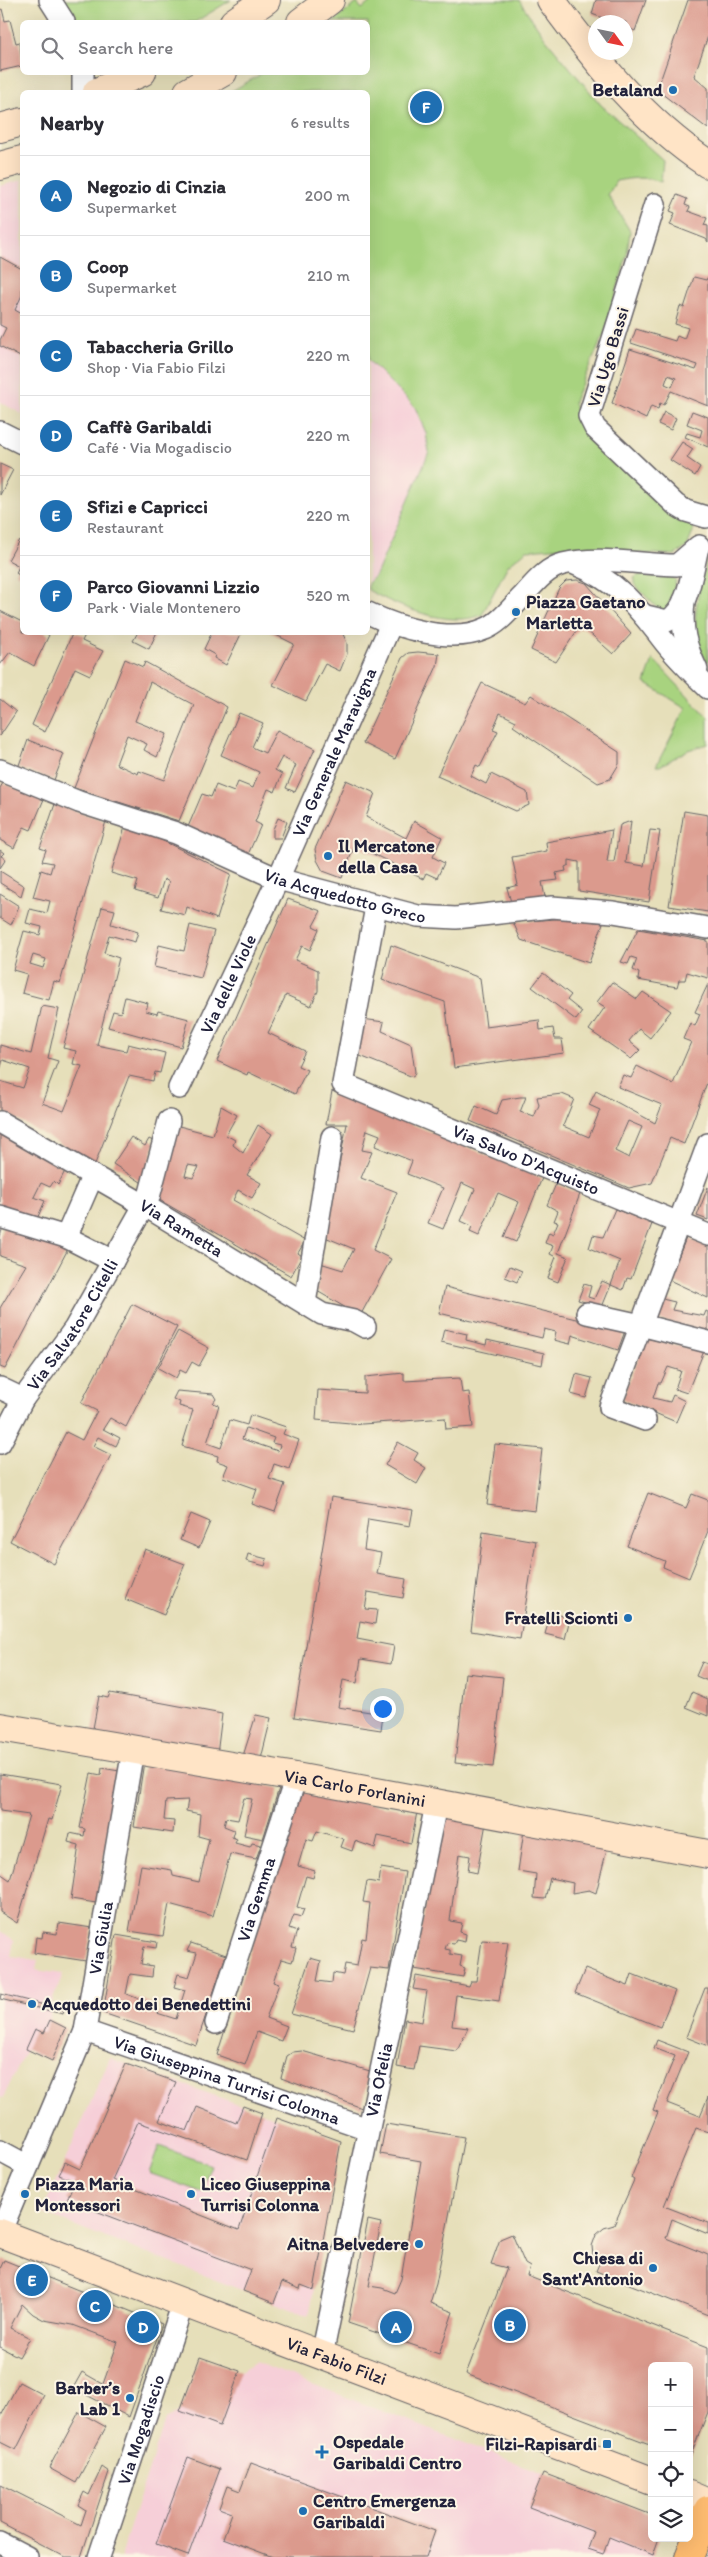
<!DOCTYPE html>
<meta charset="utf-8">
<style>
body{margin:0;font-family:Itim,sans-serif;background:#f2f2f3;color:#2b2b33}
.controls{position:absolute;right:15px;bottom:15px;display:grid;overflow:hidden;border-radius:8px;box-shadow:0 5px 20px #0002}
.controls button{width:45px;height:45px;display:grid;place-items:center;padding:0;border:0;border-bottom:1px solid #e1e1e2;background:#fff;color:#2b2b33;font:25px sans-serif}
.compass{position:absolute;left:588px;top:15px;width:45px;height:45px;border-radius:50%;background:#fff;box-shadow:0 5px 20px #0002;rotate:123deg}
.you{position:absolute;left:382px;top:1708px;width:18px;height:18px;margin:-12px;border:4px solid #fff;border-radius:50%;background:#1a73e8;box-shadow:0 0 0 8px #1a73e833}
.badge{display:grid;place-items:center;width:32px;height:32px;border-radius:50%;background:#1f6fb2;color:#fff;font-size:16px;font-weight:700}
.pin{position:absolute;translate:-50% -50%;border:2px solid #fff;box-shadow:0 1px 5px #0006}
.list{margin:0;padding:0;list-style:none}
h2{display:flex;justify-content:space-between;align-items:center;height:65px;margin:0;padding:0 20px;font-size:21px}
h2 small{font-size:16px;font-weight:400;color:#7c7c81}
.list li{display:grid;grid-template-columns:32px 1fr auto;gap:15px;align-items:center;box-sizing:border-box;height:80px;padding:0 20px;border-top:1px solid #e1e1e2}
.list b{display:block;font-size:19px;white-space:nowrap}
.list p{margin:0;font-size:16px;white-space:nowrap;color:#7c7c81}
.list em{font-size:16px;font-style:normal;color:#7c7c81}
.icon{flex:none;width:28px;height:28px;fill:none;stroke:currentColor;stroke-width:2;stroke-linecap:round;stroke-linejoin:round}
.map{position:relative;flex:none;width:708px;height:2557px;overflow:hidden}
.search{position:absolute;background:#fff;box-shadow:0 5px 20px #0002;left:20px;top:20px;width:350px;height:55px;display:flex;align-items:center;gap:12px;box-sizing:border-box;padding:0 18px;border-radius:8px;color:#7c7c81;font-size:19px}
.panel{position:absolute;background:#fff;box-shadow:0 5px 20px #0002;left:20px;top:90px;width:350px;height:545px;border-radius:8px}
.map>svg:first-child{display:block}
.built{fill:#f6cfd8}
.green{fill:#a8d37f;stroke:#657a5d}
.building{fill:#db9a8d;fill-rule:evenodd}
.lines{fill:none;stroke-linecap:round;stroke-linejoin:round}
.street-casing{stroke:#676467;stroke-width:24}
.secondary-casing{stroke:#676467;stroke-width:30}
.primary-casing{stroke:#676467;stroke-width:30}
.street{stroke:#fff;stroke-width:21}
.secondary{stroke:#ffe4c6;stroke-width:28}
.primary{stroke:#febc70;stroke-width:28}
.poi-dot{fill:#1f6fb2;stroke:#fcf5e5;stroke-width:2}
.labels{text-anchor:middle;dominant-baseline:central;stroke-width:4;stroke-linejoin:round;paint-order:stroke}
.poi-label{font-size:18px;font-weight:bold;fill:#22223b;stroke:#fcf5e5;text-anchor:start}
.street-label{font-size:18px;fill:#22223b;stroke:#fcf5e5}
</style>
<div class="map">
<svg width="708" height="2557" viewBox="0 0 708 2557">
<rect width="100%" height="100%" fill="#fcf5e5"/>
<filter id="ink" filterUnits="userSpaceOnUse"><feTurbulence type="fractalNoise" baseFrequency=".02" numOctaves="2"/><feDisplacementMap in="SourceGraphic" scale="10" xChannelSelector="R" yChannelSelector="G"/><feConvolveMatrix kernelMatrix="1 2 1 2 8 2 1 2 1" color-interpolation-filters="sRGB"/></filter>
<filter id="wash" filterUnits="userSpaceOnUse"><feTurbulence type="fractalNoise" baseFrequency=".0096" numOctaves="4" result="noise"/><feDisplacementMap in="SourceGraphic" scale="20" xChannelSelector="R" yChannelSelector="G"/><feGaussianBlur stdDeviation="1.12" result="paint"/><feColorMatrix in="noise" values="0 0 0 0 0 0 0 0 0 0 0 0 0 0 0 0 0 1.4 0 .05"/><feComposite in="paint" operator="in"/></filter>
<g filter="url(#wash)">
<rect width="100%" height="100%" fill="#e6dfba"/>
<path class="built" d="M22,180V414L0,402V186Z
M368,360L415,407L426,433L429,452L376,575L368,583Z
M0,1931L14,1940L11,1956L38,1960L36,1970L63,1974L51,2004L50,2020L66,2028L52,2061L26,2050L3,2098L0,2097Z
M110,2058L341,2141L309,2316L42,2213Z
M200,2357L240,2371L255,2362L652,2515V2538H659L652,2557H120L165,2420L180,2411Z"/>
<path class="green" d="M60,0H231L195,22H74Z
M373,0H519L545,38L601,105L663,160L661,182C645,176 632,178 616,181L608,195L630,231L627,255L605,332L574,401L578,423L692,525L693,532L687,547L675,555L597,551L576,546L527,550L508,565L482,615C449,628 398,607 368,590V583L376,575L429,452L426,433L415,407L368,360V92H230L263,73L368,72V22H333L357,3L362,9Z
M708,554V663C684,631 700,589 708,554Z
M639,575L672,577L676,581L667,610L660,611L634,584V578Z
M653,659L708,717V744L688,750L660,766H656L686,708L645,683Z
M159,2146L211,2165L201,2192L149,2173Z"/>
<g id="blocks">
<path class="building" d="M596,0H646L635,31L626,27V22H613L592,14Z
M688,0H708V36L694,76L708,88V129L657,90Z
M2,9L5,21L10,20L16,43L20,42L22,66L0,71V10Z
M677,195L687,199L685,205L690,207L688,211L707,218L704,225L708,226V242L706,239L670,225L675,213L670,211Z
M0,257L22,269V295L15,310L22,314V358L0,346V340L6,328L0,325Z
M694,277L706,280L708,277V406L671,391L664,405L660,403L658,409L651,406L646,419L612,403L630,349L696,370L698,365L631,343L636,329L675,341L677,336L684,339L688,328L675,324L680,306L684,308ZM668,375L676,378L672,387L665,384Z
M692,411L708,417V447L685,437L687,433L700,437L702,430L687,424Z
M664,412L676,418L671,430L658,424Z
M682,442L693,449L687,458L700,467L695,476L670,460Z
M0,464L13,470L0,495Z
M19,540L22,542V577L16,573L19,566L8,560Z
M577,580L586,583L631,634L613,654L584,628L578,629L556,662L531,650L559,588L566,581Z
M0,611L22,622V632H44L49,635L34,666L10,652L0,665Z
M73,632L85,635L82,641L103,651L90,675L75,668L45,732L32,725Z
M138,632H157L149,649L133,641Z
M212,632H242L226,665L214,658L215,655L204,649Z
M270,632H342L347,643V654L340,671L325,664L306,701L273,685L294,644Z
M418,652L439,654L437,666L395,759L363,743L402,658L408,653Z
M125,659L143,667L145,662L227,707L179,821L74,788ZM150,682L194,705L164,780L139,771L138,774L116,764L127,735L147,744L144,750L157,757L167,734L135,721Z
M482,683L525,703L531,695L619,752V764L610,779L598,783L513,726L516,721L500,713L493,729L498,731L480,767L476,765L471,776L486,784L491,774L527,792L529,805L516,811L437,776Z
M0,699L16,712L0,736Z
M239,713L263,723L252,747L265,753L277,730L315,749L295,792L286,788L296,765L282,757L275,770L282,774L275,792L268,789L255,822L261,825L246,859L188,827L202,794L211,797L216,785L234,792L238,782L253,788L259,772L221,755Z
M28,740L64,754L54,780L18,768Z
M346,780L375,793L366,817L406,838L414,821L442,837L433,857L444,863L437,878L426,873L423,879L355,845L342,878L323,871L317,860L315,849Z
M3,783L44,799L31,830L24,827L14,848L0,840V788Z
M55,804L106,821L60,983L54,981L49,1000L22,993L27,974L13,970L24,931L40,935L42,927L26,923L30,909L47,913L50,901L33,897L41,870L50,873L53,863L42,861L46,850L40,848ZM33,955L46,959L43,968L30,964Z
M684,811L708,815V912L669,906Z
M278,818L287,822L281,838H273V829Z
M631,821L626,863L644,866L650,830L660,831L649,902L579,891V862L569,860V865L565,867L566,871L556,873L558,880L542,882L545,897L511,902L507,888L518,885L512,857L547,851L546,842L612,830L607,862H614L620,825Z
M125,827L153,836L231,874L217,919L187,907L185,915L161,909L169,882L164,879L158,898L135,891L138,881L111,873Z
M0,850L4,853L1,856L6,859L0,868Z
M0,871L24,886L21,896L0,883Z
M0,894L19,906L11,925L0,918Z
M288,899L321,911L313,926L319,929L310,950L302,946L295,960L318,970V991L311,1006L286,995L268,1033L305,1051L298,1066L307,1070L295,1094L248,1072L247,1075L217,1061Z
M102,907L115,910L111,924L138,932L135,942L109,935L104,953L119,958L97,1045L126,1051L128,1044L165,1053L160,1073L155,1072L153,1081L129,1076L95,1164L0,1110V1081L23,1088L30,1069L3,1060L0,1070V1045L31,1054L42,1006L59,1009L48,1058L58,1061L42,1103L64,1111L82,1066L73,1064L76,1051L63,1048Z
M568,918L603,923L589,963L521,940L513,922Z
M190,925L214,931L201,978L154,967L159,945L184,951Z
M638,929L708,941V978L687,972L685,980H679L677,987L638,980L639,973L633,970L637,959L631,957L628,964L621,962Z
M391,945L480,978L486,1027L539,1020L540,1030L553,1028L555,1039H562L564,1053L454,1068L445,1002L382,980Z
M543,973L571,995L567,1000L582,1012L576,1020L532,987Z
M612,982L637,999L643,992L671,1011L650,1038L639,1029L629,1041L640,1050L631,1059L589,1030L605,1007L597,1002Z
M708,984V1080L684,1144L670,1138L652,1183L629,1188L470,1121L476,1106L496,1115L502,1100L520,1097H526L520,1112L534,1117L539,1105L537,1097L562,1094L574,1099L563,1126L589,1137L600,1110L589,1105L596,1091L655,1123L662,1105L618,1087L623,1075L631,1078L637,1066L673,1084L691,1042L683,1039L690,1023L695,1026L700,1014L695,1012ZM628,1121L642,1127L629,1158L615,1151Z
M125,997L148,1003L146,1011L157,1014L158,1011L189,1019L181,1047L108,1027L113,1011L121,1013Z
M362,1019L384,1022L382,1031L411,1044L415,1072L413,1077L355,1054Z
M332,1091L542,1178L516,1242L504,1237L519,1202L498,1193L479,1236L470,1232L472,1226L461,1221L475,1189L462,1183L443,1229L428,1223L443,1188L407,1174L412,1161L375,1146L380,1135L367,1130L362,1150L372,1152L361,1178L397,1192L373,1250L391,1259L360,1316L317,1291L320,1263L343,1270L354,1249L325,1237L347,1124H326Z
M221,1106L237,1115L226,1135L235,1140L233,1145L243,1153L258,1125L272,1134L247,1175L261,1183L252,1198L238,1190L233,1200L305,1241L298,1253L302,1256L291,1276L156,1198L171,1145L179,1126L213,1135ZM188,1165L199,1167L193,1178L185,1176Z
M0,1131L66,1169L58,1185L54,1181L50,1187L41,1183L34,1197L45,1201L36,1221L0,1210Z
M131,1137L145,1146L149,1139L155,1142L144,1184L113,1164Z
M556,1184L580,1194L558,1253L568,1257L558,1282L548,1278L556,1257L550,1254L553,1246L545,1243L549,1232L553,1234L558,1222L554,1221L558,1211L547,1205Z
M708,1187V1220L697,1216Z
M615,1209L652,1224L631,1279L627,1278L623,1290L611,1285L620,1261L589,1248L593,1235L603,1237Z
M3,1226L45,1237L68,1249L5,1369L0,1367V1308L26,1265L0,1256V1237Z
M686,1238L708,1246V1298L669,1280Z
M510,1266L522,1271L517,1282L505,1277Z
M602,1281L611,1285L602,1307L578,1300L584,1284L591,1286L588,1297L594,1299Z
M445,1287L625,1331L618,1350L572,1335L570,1344L554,1340L556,1332L544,1329L542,1338L439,1313Z
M662,1299L675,1302L672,1310L704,1316L706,1311L708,1312V1332L654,1319Z
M132,1304L177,1327L126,1427L110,1418L103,1429L120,1438L116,1446L98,1437L93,1446L111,1455L54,1564L10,1541L66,1432L82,1440L97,1411L81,1403Z
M444,1329L467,1334L466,1340L486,1345L487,1340L544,1353L542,1365L441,1342Z
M178,1331L209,1348L199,1366L192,1362L186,1373L180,1370L176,1378L158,1368Z
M646,1338L704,1351L687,1393L675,1389L681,1371L668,1367L661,1383H658L653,1398L670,1402L673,1395L685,1401L676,1422L622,1399Z
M404,1373V1381L460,1378L462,1393L469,1392L473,1427L446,1429L445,1418L362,1424L316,1420L318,1390L365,1393V1377Z
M576,1374L592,1378L586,1398L571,1394Z
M177,1391L213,1394L216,1399L213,1403L219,1405L207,1443L221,1448L230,1420L247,1425L250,1415L286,1427L283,1434L299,1440L289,1469L274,1464L269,1479L285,1484L275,1512L252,1504L257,1489L223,1477L228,1465L217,1461L218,1456L182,1446L193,1410L179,1406L180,1402L173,1399ZM246,1428L274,1438L272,1443L280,1445L278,1451L242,1439Z
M398,1442L418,1453L414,1460L426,1468L417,1484L385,1465Z
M495,1444L542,1449L535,1511L487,1505Z
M648,1493L686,1508L692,1494L708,1500V1531L689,1578L663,1567L665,1561L627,1546Z
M331,1497L413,1510L410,1526L368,1519L364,1550L381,1553L377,1574L406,1579L403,1598L368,1592L365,1609L377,1610L375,1624L360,1621L357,1639L394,1646L391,1664L361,1659L357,1683L343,1680L338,1707L383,1714L381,1730L294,1717Z
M191,1514L210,1522L199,1548L180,1540Z
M483,1532L536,1541L520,1639L471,1631Z
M145,1549L185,1564L164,1615L125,1599Z
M248,1554L267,1559L265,1566L246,1561Z
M551,1613L570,1618L565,1639L545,1634Z
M702,1662L708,1664V1681L696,1676Z
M465,1673L503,1677L493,1767L455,1763Z
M692,1692L708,1699V1716L686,1707Z
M110,1693L222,1714L217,1755L92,1734L99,1696L108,1698Z
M256,1715L271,1718L260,1763L242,1759Z
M144,1762L279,1788L263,1839L244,1835L252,1799L244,1798L238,1820L226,1818L224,1826L234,1830L232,1837L237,1839L235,1843L250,1847L252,1843L261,1845L256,1859L230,1854L213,1916L169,1904L163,1936L129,1931L141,1865L172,1870L173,1876L199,1882L209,1839L198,1836L200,1814L186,1811L188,1800L166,1801L164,1820L174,1821L173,1833L134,1827Z
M102,1768L119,1771L96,1903L71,1899L79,1845L68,1842L70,1833L84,1836L85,1829L80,1828L91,1773L101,1775Z
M0,1774L62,1784L52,1820L48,1819L17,1923L0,1912V1873L10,1880L29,1815L0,1811Z
M301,1792L417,1812L411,1843L378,1836L375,1848L355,1841L352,1851L341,1847L344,1839L317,1831L313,1841L306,1839L298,1866L315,1871L313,1878L306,1876L297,1907L304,1909L301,1917L294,1915L289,1928L297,1931L292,1947L296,1948L292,1962L281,1959L273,1982L279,1984L266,2018L287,2026L281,2041L257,2032L245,2065L217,2055Z
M442,1815L486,1823L477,1873L468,1871L470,1856L459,1854L450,1921L462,1923L460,1932L466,1934L465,1942L456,1940L454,1944L447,1943L445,1949L450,1950V1954L462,1956L460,1966L465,1968L463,1977L414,1969Z
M524,1830L608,1845L596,1893L589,1890L572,1893L573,1883L550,1878L545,1899L534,1898L536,1874L518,1871Z
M381,1868L405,1872L389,1970L370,1968L353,2029L291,2014L310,1958L321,1961L317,1981L332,1983L333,1973L343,1975L345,1964L357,1966L362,1938L366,1939L370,1903L363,1902L367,1881L379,1883Z
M59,1923L92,1928L86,1961L34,1953L36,1937L42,1938L43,1932L57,1934Z
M116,1935L157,1942L156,1948L144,1946L141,1964L153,1966L152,1977L130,1974L126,1994L158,2006L157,2013L176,2019L185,1990L174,1987L178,1974L189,1977L197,1953L187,1951L191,1943L226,1955L196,2045L103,2013Z
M482,1940L508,1942L499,2001L456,1995L452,2026L468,2028L457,2051L419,2046L414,2070L397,2067L405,2019L422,2022L427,1991L413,1989L416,1976L469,1986L471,1981H476Z
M585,1969L628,1986L632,1974L675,1991L660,2027L575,1993Z
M705,1988H708V2046L686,2037Z
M1,1994L64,2010L63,2014L0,1999Z
M50,2020L66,2028L52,2061L26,2049L35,2029L44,2033Z
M657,2040L688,2052L667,2103L700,2116L708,2097V2132L696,2128L664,2206L708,2223V2234L672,2219L666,2238L708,2255V2315L596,2271L599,2264L593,2256L592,2246L596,2235L604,2228L614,2225L634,2180L631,2178L658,2112L653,2110L675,2056L654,2048Z
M302,2051L370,2071L362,2108L281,2078L287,2056L293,2052Z
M126,2064L176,2082L159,2121L187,2131L197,2107L236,2123L243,2106L262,2113L247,2160L138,2122L112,2180L239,2230L277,2118L341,2141L314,2290L301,2285L300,2289L282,2282L274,2303L243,2291L251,2270L67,2200L75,2181L59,2175L62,2169L65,2162L80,2169Z
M386,2124L464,2137L436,2284L430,2303L453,2312L439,2354L348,2323L368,2220L381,2223L369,2286L382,2288L395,2293L401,2279L421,2161L380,2154Z
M512,2234L525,2264L530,2267L527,2276L708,2347V2412L689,2459V2366H652V2445L466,2374L507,2268L491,2264L500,2239Z
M4,2260L162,2324L129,2417L73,2388L82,2372L103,2384L118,2342L73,2325L44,2320L33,2314L22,2304L10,2328L30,2338L19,2357L0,2347V2269Z
M200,2357L240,2371L220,2426L180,2411Z
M19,2382L44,2395L16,2450L0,2442V2418Z
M79,2412L106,2427L76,2483L49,2468Z
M188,2457L220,2469L188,2556L156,2544Z
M251,2463L435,2531L426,2557H273L223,2538L232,2513L219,2508L227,2486L240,2491Z
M102,2467L109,2472L81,2557H65L0,2523V2484L81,2525L86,2510L78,2505L84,2492L89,2495Z
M543,2473L652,2515V2538H659L653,2555L609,2537L603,2554L588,2549L594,2532L529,2507Z"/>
</g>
</g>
<g filter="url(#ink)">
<use href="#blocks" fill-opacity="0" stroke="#676467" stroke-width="1"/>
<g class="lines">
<defs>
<g id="street">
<path d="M50,0L64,22"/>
<path d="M83,72V92"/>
<path d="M655,204L589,416L595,428L676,505L686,511L706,517"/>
<path d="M0,432L22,443"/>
<path d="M575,564C616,580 637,606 663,640C676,657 693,673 708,688"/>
<path d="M684,601C681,629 685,645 697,670"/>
<path d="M368,613C399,628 451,644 485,629C500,623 511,608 522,597C533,585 546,568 563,564C600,555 640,565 677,565L699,546"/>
<path d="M646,616L667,621C689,610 692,570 698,547"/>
<path id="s1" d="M0,770L79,802L176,833L278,879L418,916L456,918L552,907L613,912L708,928"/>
<path id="s2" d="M376,907L343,1084L708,1235"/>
<path id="s3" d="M179,1088L278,879L391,624"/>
<path id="s4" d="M0,1122L144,1205L322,1314L354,1321L365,1327"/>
<path d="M708,1144L641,1325L708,1342"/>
<path d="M0,1217L66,1237L113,1261"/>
<path d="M66,1237L93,1175"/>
<path d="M305,1303L332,1137"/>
<path d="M587,1313L641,1325L610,1407L645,1420"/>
<path d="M0,1388L23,1399"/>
<path id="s5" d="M0,1443L23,1399L75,1328L149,1197L169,1121"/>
<path id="s6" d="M216,2023L296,1777"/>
<path id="s7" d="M85,2031L368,2129"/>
<path d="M0,2151L28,2166L0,2233"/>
<path id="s8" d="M28,2166L85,2031L133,1750"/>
<path id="s9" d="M322,2355L436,1805"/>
<path d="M0,2543L27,2557"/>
<path id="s10" d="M99,2557L183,2303"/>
</g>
<g id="secondary">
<path d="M551,0C596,61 644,122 708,164"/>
<path d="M234,22L266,0"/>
<path d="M301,22L330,0"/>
<path d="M97,92L142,72"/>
<path d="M188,92L223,72"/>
<path d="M0,128L22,122"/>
<path d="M0,166L22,160"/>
<path id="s11" d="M0,1727L296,1777L708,1854"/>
<path id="s12" d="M0,2233L652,2481"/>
<path d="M689,2495L708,2503"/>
</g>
<path id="primary" d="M689,2557L708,2510"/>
</defs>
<use href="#street" class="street-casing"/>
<use href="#secondary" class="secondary-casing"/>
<use href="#primary" class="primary-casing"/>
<use href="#street" class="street"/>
<use href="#secondary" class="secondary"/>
<use href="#primary" class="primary"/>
</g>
</g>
<g class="poi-dot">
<circle cx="673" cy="90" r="5"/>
<circle cx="516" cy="612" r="5"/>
<circle cx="328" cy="856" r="5"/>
<circle cx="628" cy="1618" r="5"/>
<circle cx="32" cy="2004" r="5"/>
<circle cx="25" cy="2194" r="5"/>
<circle cx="191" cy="2194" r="5"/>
<circle cx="419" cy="2244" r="5"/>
<circle cx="653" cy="2268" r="5"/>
<circle cx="130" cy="2398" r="5"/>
<rect x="602" y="2439" width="10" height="10" rx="2.5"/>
<path d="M319.5 2444.5h5v5h5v5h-5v5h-5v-5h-5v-5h5z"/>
<circle cx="303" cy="2511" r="5"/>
</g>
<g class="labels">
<g class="poi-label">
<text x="663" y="90" text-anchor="end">Betaland</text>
<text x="526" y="602">Piazza Gaetano<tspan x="526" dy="21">Marletta</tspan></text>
<text x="338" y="846">Il Mercatone<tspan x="338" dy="21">della Casa</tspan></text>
<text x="618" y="1618" text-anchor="end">Fratelli Scionti</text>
<text x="42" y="2004">Acquedotto dei Benedettini</text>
<text x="35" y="2184">Piazza Maria<tspan x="35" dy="21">Montessori</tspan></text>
<text x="201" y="2184">Liceo Giuseppina<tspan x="201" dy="21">Turrisi Colonna</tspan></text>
<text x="409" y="2244" text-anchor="end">Aitna Belvedere</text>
<text x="643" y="2258" text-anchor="end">Chiesa di<tspan x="643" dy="21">Sant'Antonio</tspan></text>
<text x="120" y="2388" text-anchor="end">Barber’s<tspan x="120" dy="21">Lab 1</tspan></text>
<text x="333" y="2442">Ospedale<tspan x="333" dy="21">Garibaldi Centro</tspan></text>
<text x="597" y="2444" text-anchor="end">Filzi-Rapisardi</text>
<text x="313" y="2501">Centro Emergenza<tspan x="313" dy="21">Garibaldi</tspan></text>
</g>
<g class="street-label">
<text transform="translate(608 357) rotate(-73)">Via Ugo Bassi</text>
<text stroke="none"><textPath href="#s3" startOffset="370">Via Generale Maravigna</textPath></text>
<text stroke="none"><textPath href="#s1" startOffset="368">Via Acquedotto Greco</textPath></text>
<text stroke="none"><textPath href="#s3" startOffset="115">Via delle Viole</textPath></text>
<text stroke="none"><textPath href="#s2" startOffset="378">Via Salvo D'Acquisto</textPath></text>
<text stroke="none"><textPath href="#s4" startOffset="210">Via Rametta</textPath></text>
<text stroke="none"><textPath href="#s5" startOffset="139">Via Salvatore Citelli</textPath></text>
<text stroke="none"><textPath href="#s11" startOffset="360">Via Carlo Forlanini</textPath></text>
<text stroke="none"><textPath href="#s6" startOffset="130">Via Gemma</textPath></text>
<text stroke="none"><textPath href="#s8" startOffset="241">Via Giulia</textPath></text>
<text stroke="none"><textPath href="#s7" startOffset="150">Via Giuseppina Turrisi Colonna</textPath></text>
<text stroke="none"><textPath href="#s9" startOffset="281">Via Ofelia</textPath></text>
<text stroke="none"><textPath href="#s12" startOffset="360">Via Fabio Filzi</textPath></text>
<text stroke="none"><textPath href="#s10" startOffset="134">Via Mogadiscio</textPath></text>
</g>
</g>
</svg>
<div class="controls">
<button>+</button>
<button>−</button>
<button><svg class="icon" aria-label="locate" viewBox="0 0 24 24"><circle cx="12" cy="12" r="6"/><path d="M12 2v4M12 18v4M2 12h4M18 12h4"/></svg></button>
<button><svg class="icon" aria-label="layers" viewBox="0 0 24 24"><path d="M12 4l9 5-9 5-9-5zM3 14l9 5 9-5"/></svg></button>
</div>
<svg class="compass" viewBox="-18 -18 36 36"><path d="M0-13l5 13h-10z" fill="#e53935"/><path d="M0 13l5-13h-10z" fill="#7c7c81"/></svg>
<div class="you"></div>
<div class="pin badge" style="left:396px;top:2327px">A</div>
<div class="pin badge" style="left:510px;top:2325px">B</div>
<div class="pin badge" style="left:95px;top:2306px">C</div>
<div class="pin badge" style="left:143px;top:2327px">D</div>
<div class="pin badge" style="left:32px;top:2280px">E</div>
<div class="pin badge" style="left:426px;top:107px">F</div>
<div class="search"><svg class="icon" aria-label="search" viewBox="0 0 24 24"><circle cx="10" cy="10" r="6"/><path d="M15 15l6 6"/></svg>Search here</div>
<section class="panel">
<h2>Nearby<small>6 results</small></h2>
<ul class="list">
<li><span class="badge">A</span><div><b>Negozio di Cinzia</b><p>Supermarket</p></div><em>200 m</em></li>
<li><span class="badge">B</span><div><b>Coop</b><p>Supermarket</p></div><em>210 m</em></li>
<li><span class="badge">C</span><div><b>Tabaccheria Grillo</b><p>Shop · Via Fabio Filzi</p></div><em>220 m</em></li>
<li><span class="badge">D</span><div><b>Caffè Garibaldi</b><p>Café · Via Mogadiscio</p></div><em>220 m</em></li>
<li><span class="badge">E</span><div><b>Sfizi e Capricci</b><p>Restaurant</p></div><em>220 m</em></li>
<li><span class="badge">F</span><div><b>Parco Giovanni Lizzio</b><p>Park · Viale Montenero</p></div><em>520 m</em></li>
</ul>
</section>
</div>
